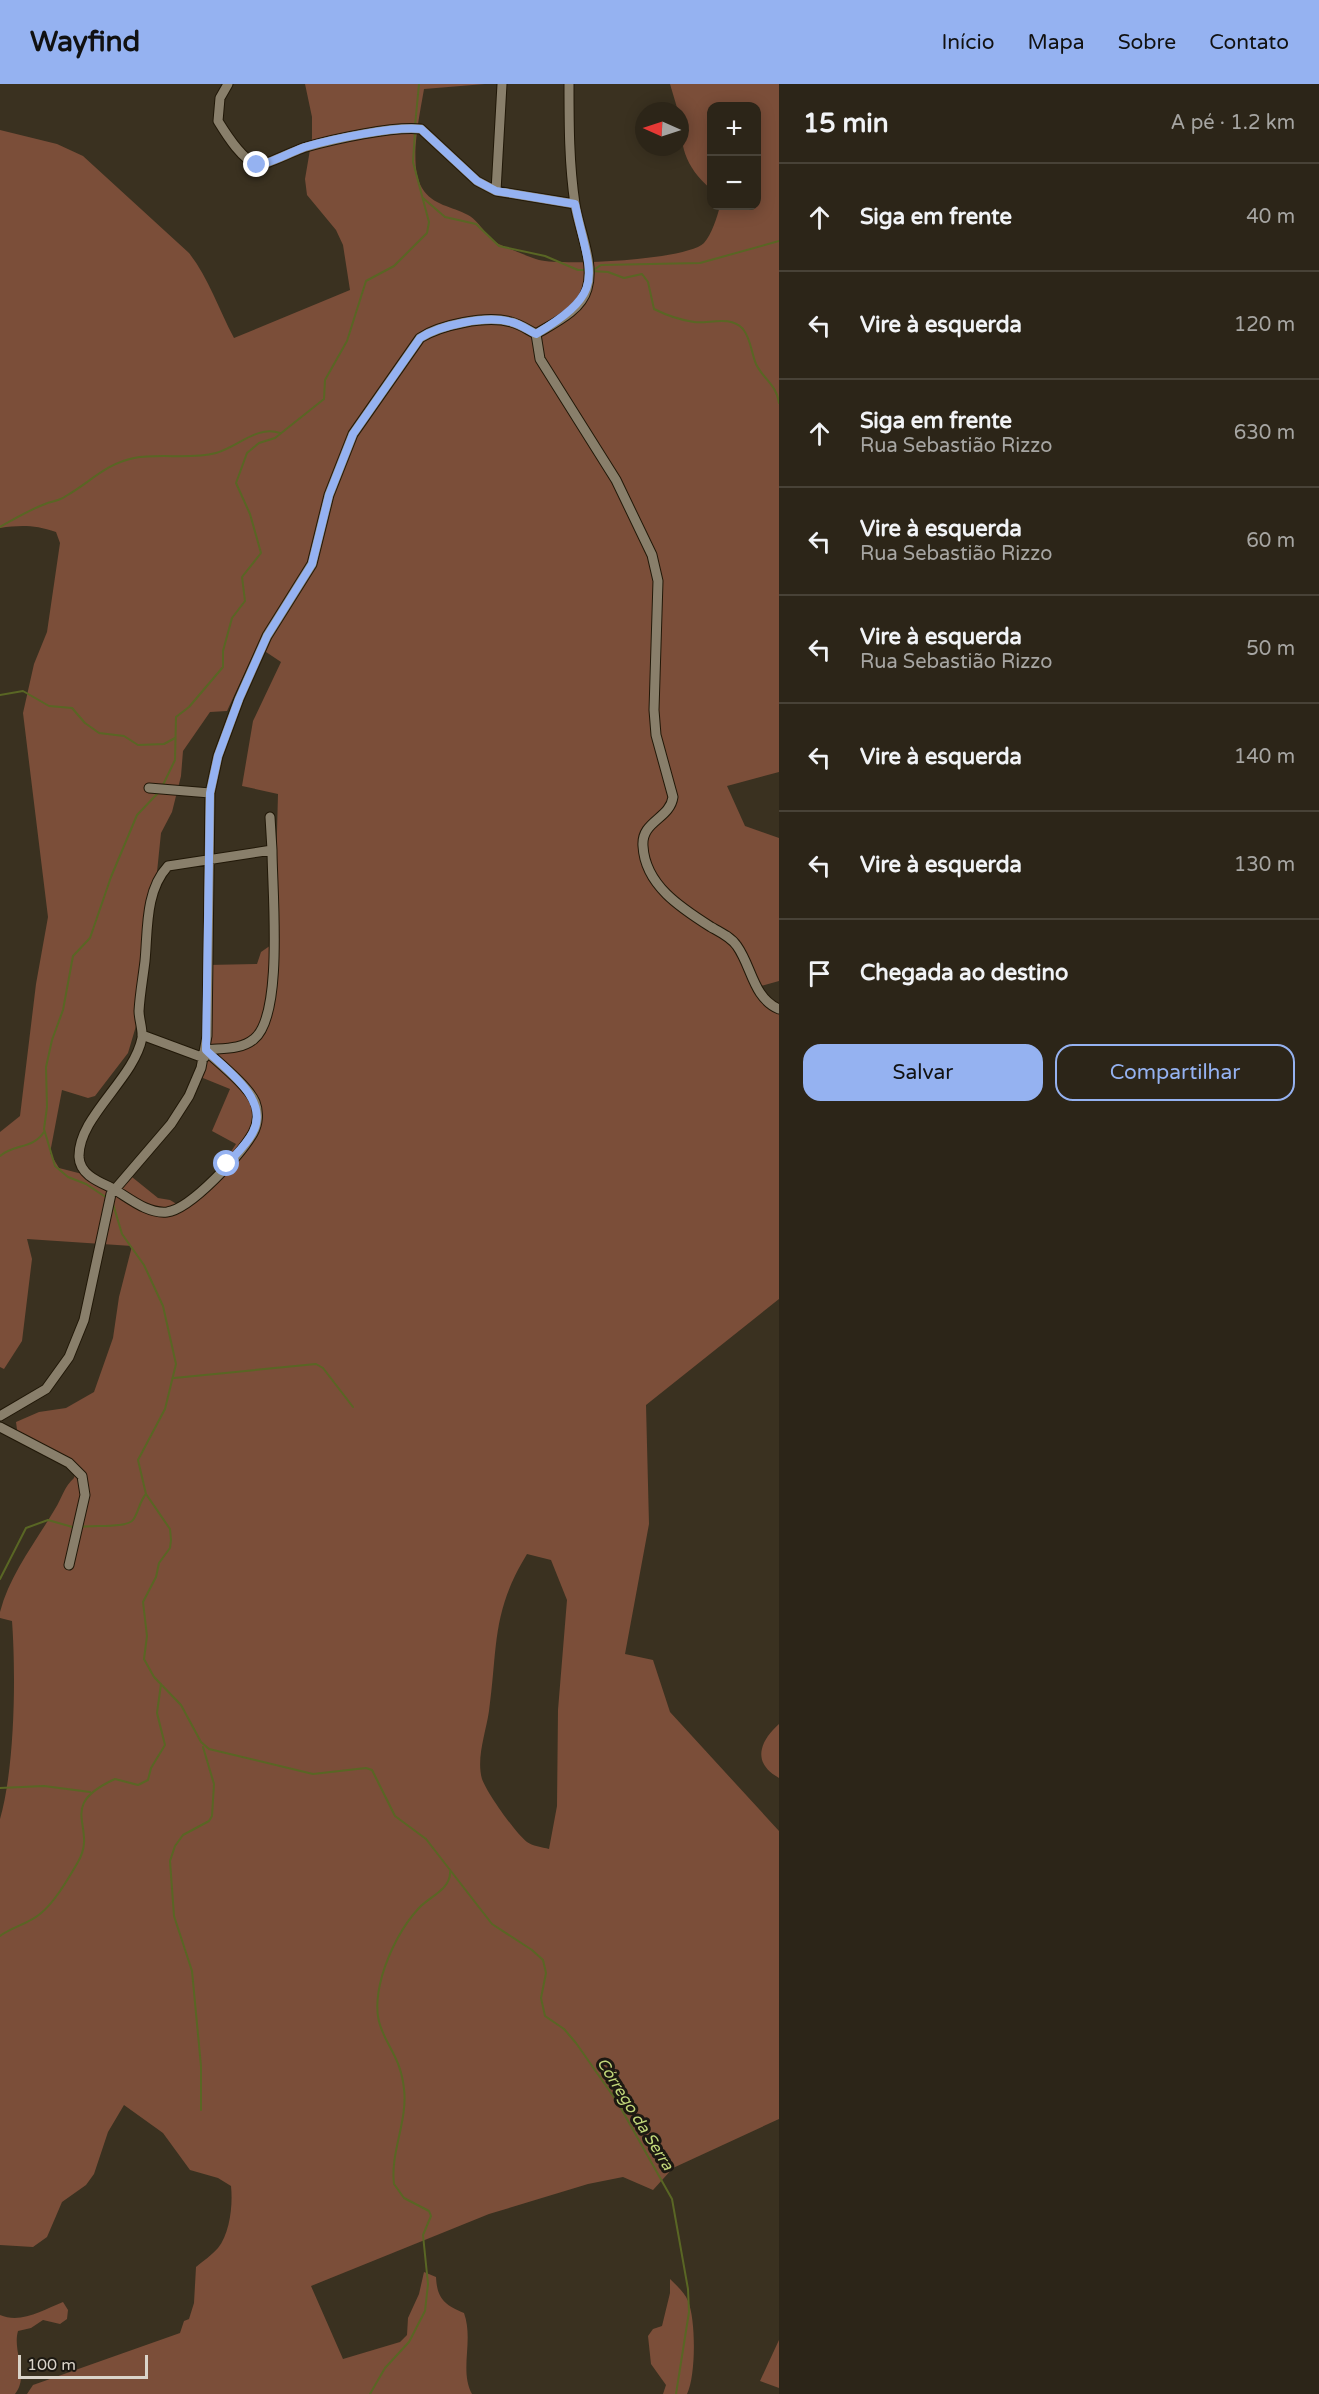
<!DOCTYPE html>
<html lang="pt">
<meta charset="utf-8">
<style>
body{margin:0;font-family:"Varela Round",sans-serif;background:#342d21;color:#f1f3f6}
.controls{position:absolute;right:18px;top:18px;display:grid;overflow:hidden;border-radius:12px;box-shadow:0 3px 15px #0003}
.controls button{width:54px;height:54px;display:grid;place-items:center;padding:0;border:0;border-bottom:2px solid #484237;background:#2c2518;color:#f1f3f6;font:30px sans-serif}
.compass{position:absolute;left:635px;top:18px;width:54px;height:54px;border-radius:50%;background:#2c2518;box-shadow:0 3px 15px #0003;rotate:273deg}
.scale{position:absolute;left:18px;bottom:15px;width:130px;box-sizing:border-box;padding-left:6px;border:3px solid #dad4ca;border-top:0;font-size:16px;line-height:21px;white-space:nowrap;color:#dad4ca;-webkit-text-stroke:4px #1d1912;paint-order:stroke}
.stop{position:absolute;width:18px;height:18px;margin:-14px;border:4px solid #95b2f1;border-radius:50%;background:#fff}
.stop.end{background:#95b2f1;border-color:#fff;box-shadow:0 2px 6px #0008}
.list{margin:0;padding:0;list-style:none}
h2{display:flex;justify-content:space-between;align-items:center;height:78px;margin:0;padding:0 24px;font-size:26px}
h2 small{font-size:20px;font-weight:400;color:#a6a5a2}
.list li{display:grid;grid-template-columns:39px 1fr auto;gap:18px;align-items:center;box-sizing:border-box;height:108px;padding:0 24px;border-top:2px solid #484237}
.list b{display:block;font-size:22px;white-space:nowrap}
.list p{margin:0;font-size:20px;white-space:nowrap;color:#a6a5a2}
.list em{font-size:20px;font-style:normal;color:#a6a5a2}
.actions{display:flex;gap:12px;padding:18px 24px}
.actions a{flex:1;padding:14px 0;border:2px solid #95b2f1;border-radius:18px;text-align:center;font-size:21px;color:#95b2f1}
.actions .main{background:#95b2f1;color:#111}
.icon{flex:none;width:33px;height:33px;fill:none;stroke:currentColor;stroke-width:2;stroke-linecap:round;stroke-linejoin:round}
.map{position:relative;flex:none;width:779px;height:2310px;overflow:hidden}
header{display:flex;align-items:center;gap:36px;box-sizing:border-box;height:84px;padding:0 30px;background:#95b2f1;color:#111}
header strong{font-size:28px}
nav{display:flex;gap:33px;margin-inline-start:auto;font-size:21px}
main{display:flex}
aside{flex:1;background:#2c2518}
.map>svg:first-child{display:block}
.green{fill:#7b4e39;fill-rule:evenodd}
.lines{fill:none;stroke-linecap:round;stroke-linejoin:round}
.stream{stroke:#596624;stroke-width:2}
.minor-casing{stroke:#211808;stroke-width:11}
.minor{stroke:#897f6b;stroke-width:9}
.route{stroke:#95b2f1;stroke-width:8}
.labels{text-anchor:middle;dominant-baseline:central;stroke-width:6;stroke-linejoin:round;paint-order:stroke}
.water-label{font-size:16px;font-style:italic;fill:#c2d77a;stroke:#1d1912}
</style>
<header>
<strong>Wayfind</strong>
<nav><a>Início</a><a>Mapa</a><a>Sobre</a><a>Contato</a></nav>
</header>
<main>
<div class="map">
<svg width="779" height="2310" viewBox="0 0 779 2310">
<rect width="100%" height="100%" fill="#3a3120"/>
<path class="green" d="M305,0H485L424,5C420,30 408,81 422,104C433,122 452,122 468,131C482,139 486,155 501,161C512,166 527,172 539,176C565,182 687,176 704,159C712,150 717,133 720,122H756V22H712L711,105C684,82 680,61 680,27H678L670,0H779V688L727,702L745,742L779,754V897L757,903L779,927V1215L646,1321L649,1440L625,1570L653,1576L670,1628L779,1747V2035L673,2084L653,2106L623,2093L588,2100L489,2130L311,2202L343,2275L400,2258L407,2251L408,2234L419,2210L424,2188L436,2193C437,2215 445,2221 464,2229C474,2257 459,2286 472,2310H27L33,2301L180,2249L184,2237L189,2235L194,2219L196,2183C203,2177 212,2171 218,2164C230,2149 233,2121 231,2102L218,2094L190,2086L163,2049L124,2021L108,2048L94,2090L86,2101L62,2118L47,2153L33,2163L0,2161V1735C15,1683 16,1591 12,1537L0,1534V1528C10,1490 35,1459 55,1425C62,1414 64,1403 74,1394L76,1385L18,1353L16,1338L39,1328L66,1324L94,1308L113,1254L119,1213L132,1162L27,1155L32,1175L22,1257L4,1285L0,1283V1048L20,1032L36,900L48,833L23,629L34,580L47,548L60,459L56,448C35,441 21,441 0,444V46L57,60L83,72L189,169C208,193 219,226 234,254L350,206L343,161L336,146L307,111L305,95L312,54V33ZM257,562L281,578L253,637L242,702L278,710L274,859L261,868L257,880L207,881L206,932L198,992L230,1005L212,1047L236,1060L211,1098L183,1124L170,1116L158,1114L127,1089L109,1103L90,1092L59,1084L50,1069L62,1006L88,1014L95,1012L128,969L144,915L161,749L172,728L181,692L183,667L210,628L227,627ZM527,1470L551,1476L567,1516L558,1626L557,1722L549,1765C542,1763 532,1762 527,1758C516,1750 487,1709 482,1695C476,1674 486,1648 489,1627C498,1563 491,1529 527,1470Z
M779,1640V1694C752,1679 759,1658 779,1640Z
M670,2195C676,2201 685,2209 688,2217C696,2236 696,2292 687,2310H663L666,2301L651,2280L648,2252L653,2245L662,2242L670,2209Z
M63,2218L68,2226L67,2235L60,2240L43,2236L31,2244L18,2247C12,2268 30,2291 15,2310H0V2231C21,2240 43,2226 63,2218Z
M779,2256V2304L760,2297Z"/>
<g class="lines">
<path class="stream" d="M415,42L419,0
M423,114L445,133L476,140L499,162L545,172L578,186H586
M591,187L608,188L624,194L642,190L648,198L654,225C666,231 680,236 694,238C709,240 730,231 743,245C751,255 751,268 756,280C763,295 777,301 779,319
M592,187L601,181L700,179L779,157
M0,443C12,436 32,425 45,420C52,417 60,417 66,412C89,399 107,379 134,374C162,369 189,376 216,369C238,363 257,341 280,349
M0,611L23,607L49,622L72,624L85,639L99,649L124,652L138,661L164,660L175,654
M162,703L175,676L176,633L189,623L223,583V567L232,534L245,517L242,493L261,469L250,430L236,399L247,369L259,359L275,354L324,315L325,296L347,257L366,197L394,182L427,149L429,138L413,78L415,48
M0,1072C14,1060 33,1065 44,1048
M107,1114L86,1100L68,1093L55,1082L44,1045L47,1023L46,983L52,956L63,926L73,872L90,854L111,793L137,731L159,708
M113,1120L122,1150L144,1181L163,1222L176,1280L165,1325L138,1376L146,1410L170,1445L171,1456L170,1464L159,1479L156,1493L143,1518L147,1552L144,1575L154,1593L181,1621L201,1658L209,1665L313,1690L366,1684L372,1686L395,1732L426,1755L492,1840L532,1866L543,1876L546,1889L541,1914L545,1932L564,1945L576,1959L618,2019L672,2115L688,2205L689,2228L676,2310
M174,1294L316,1280L323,1284L353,1323
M81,1443C94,1441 127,1444 133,1436C139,1428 139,1418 146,1410
M0,1495L26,1444L48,1436L76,1444
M0,1704L44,1702L90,1708
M0,1852C12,1843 28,1840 40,1830C55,1818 68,1795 78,1778C99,1742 54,1723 115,1695L138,1701L148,1696L151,1684L165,1661L157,1629L161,1600
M201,2026V1982L192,1887L174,1832L170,1777L175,1762L183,1751L209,1737L212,1732L214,1700L203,1663
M370,2310L385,2284L409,2258L425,2227L428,2200L423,2151L431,2132L429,2127L404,2114L394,2100C390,2069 408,2036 404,2005C399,1955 365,1954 382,1892C389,1868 402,1842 419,1824C429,1813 451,1805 450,1788"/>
<defs>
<path id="minor" d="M228,0L220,14L218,37C226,50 243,78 259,81C263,82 298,65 306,63C334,55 393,42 421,45L477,97L496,107L575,120
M496,107L502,0
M536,250L540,275L616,396L652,471L658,497L654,626L656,651L673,713C670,735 641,737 643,762C645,801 681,824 711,843C720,848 731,853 737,862C752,883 753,914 779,925
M149,704L210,709
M270,733L272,766
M272,766C272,806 284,931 254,955C241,966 221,964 205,966C219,979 248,1002 255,1018C259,1028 258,1040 253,1049C241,1070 191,1125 167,1128C146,1130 127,1112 110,1103C97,1097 80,1090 79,1073C78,1033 134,995 142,954C143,946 139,935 139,927C140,910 143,894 145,877C148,846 145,807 168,782Z
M142,951L204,974
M0,1332L46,1305L69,1273L84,1236L111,1110L171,1040L189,1012L201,984L207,952L210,709L218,672L239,615L267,552L312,480L329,411L353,350L420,254C440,241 486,231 511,238C520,240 528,246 536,250C554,239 581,227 587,205C595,179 579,146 575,120C569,80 569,40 569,0
M0,1343L69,1379L82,1392L85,1411L69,1481"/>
</defs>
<use href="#minor" class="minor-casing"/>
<use href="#minor" class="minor"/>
</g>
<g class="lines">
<path class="route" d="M227,1080C236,1070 247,1060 253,1048C270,1015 226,986 206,966L210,709L218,672L239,615L267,552L312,480L329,411L353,350L420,254C440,241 486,231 511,238C520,240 528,246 536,250C609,206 590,193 575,120L496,107L477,97L421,45C394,42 332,55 305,63C293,67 265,82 257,81"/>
</g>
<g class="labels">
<g class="water-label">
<text transform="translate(635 2030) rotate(58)">Córrego da Serra</text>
</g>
</g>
</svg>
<div class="controls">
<button>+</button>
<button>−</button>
</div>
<svg class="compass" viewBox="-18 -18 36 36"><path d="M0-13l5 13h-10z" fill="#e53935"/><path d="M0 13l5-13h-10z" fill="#a6a5a2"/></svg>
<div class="scale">100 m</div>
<div class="stop" style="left:227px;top:1080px"></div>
<div class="stop end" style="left:257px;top:81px"></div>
</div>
<aside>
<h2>15 min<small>A pé · 1.2 km</small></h2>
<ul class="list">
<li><svg class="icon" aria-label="ahead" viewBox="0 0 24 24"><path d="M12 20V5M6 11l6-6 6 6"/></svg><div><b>Siga em frente</b></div><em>40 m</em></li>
<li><svg class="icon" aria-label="left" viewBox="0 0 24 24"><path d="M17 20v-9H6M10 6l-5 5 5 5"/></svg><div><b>Vire à esquerda</b></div><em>120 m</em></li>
<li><svg class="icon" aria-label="ahead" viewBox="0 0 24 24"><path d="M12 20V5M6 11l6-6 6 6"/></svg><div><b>Siga em frente</b><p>Rua Sebastião Rizzo</p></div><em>630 m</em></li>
<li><svg class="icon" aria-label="left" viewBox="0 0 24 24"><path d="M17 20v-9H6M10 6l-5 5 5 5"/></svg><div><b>Vire à esquerda</b><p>Rua Sebastião Rizzo</p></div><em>60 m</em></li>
<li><svg class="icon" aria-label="left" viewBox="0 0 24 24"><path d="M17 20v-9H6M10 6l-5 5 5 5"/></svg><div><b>Vire à esquerda</b><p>Rua Sebastião Rizzo</p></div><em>50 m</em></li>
<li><svg class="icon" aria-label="left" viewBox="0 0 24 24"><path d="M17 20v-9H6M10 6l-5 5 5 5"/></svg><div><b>Vire à esquerda</b></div><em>140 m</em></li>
<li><svg class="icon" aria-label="left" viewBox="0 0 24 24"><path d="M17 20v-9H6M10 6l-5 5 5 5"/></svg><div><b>Vire à esquerda</b></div><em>130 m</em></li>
<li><svg class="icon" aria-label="arrive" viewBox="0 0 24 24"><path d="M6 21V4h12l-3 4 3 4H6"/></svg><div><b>Chegada ao destino</b></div></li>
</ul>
<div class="actions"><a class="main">Salvar</a><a>Compartilhar</a></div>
</aside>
</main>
